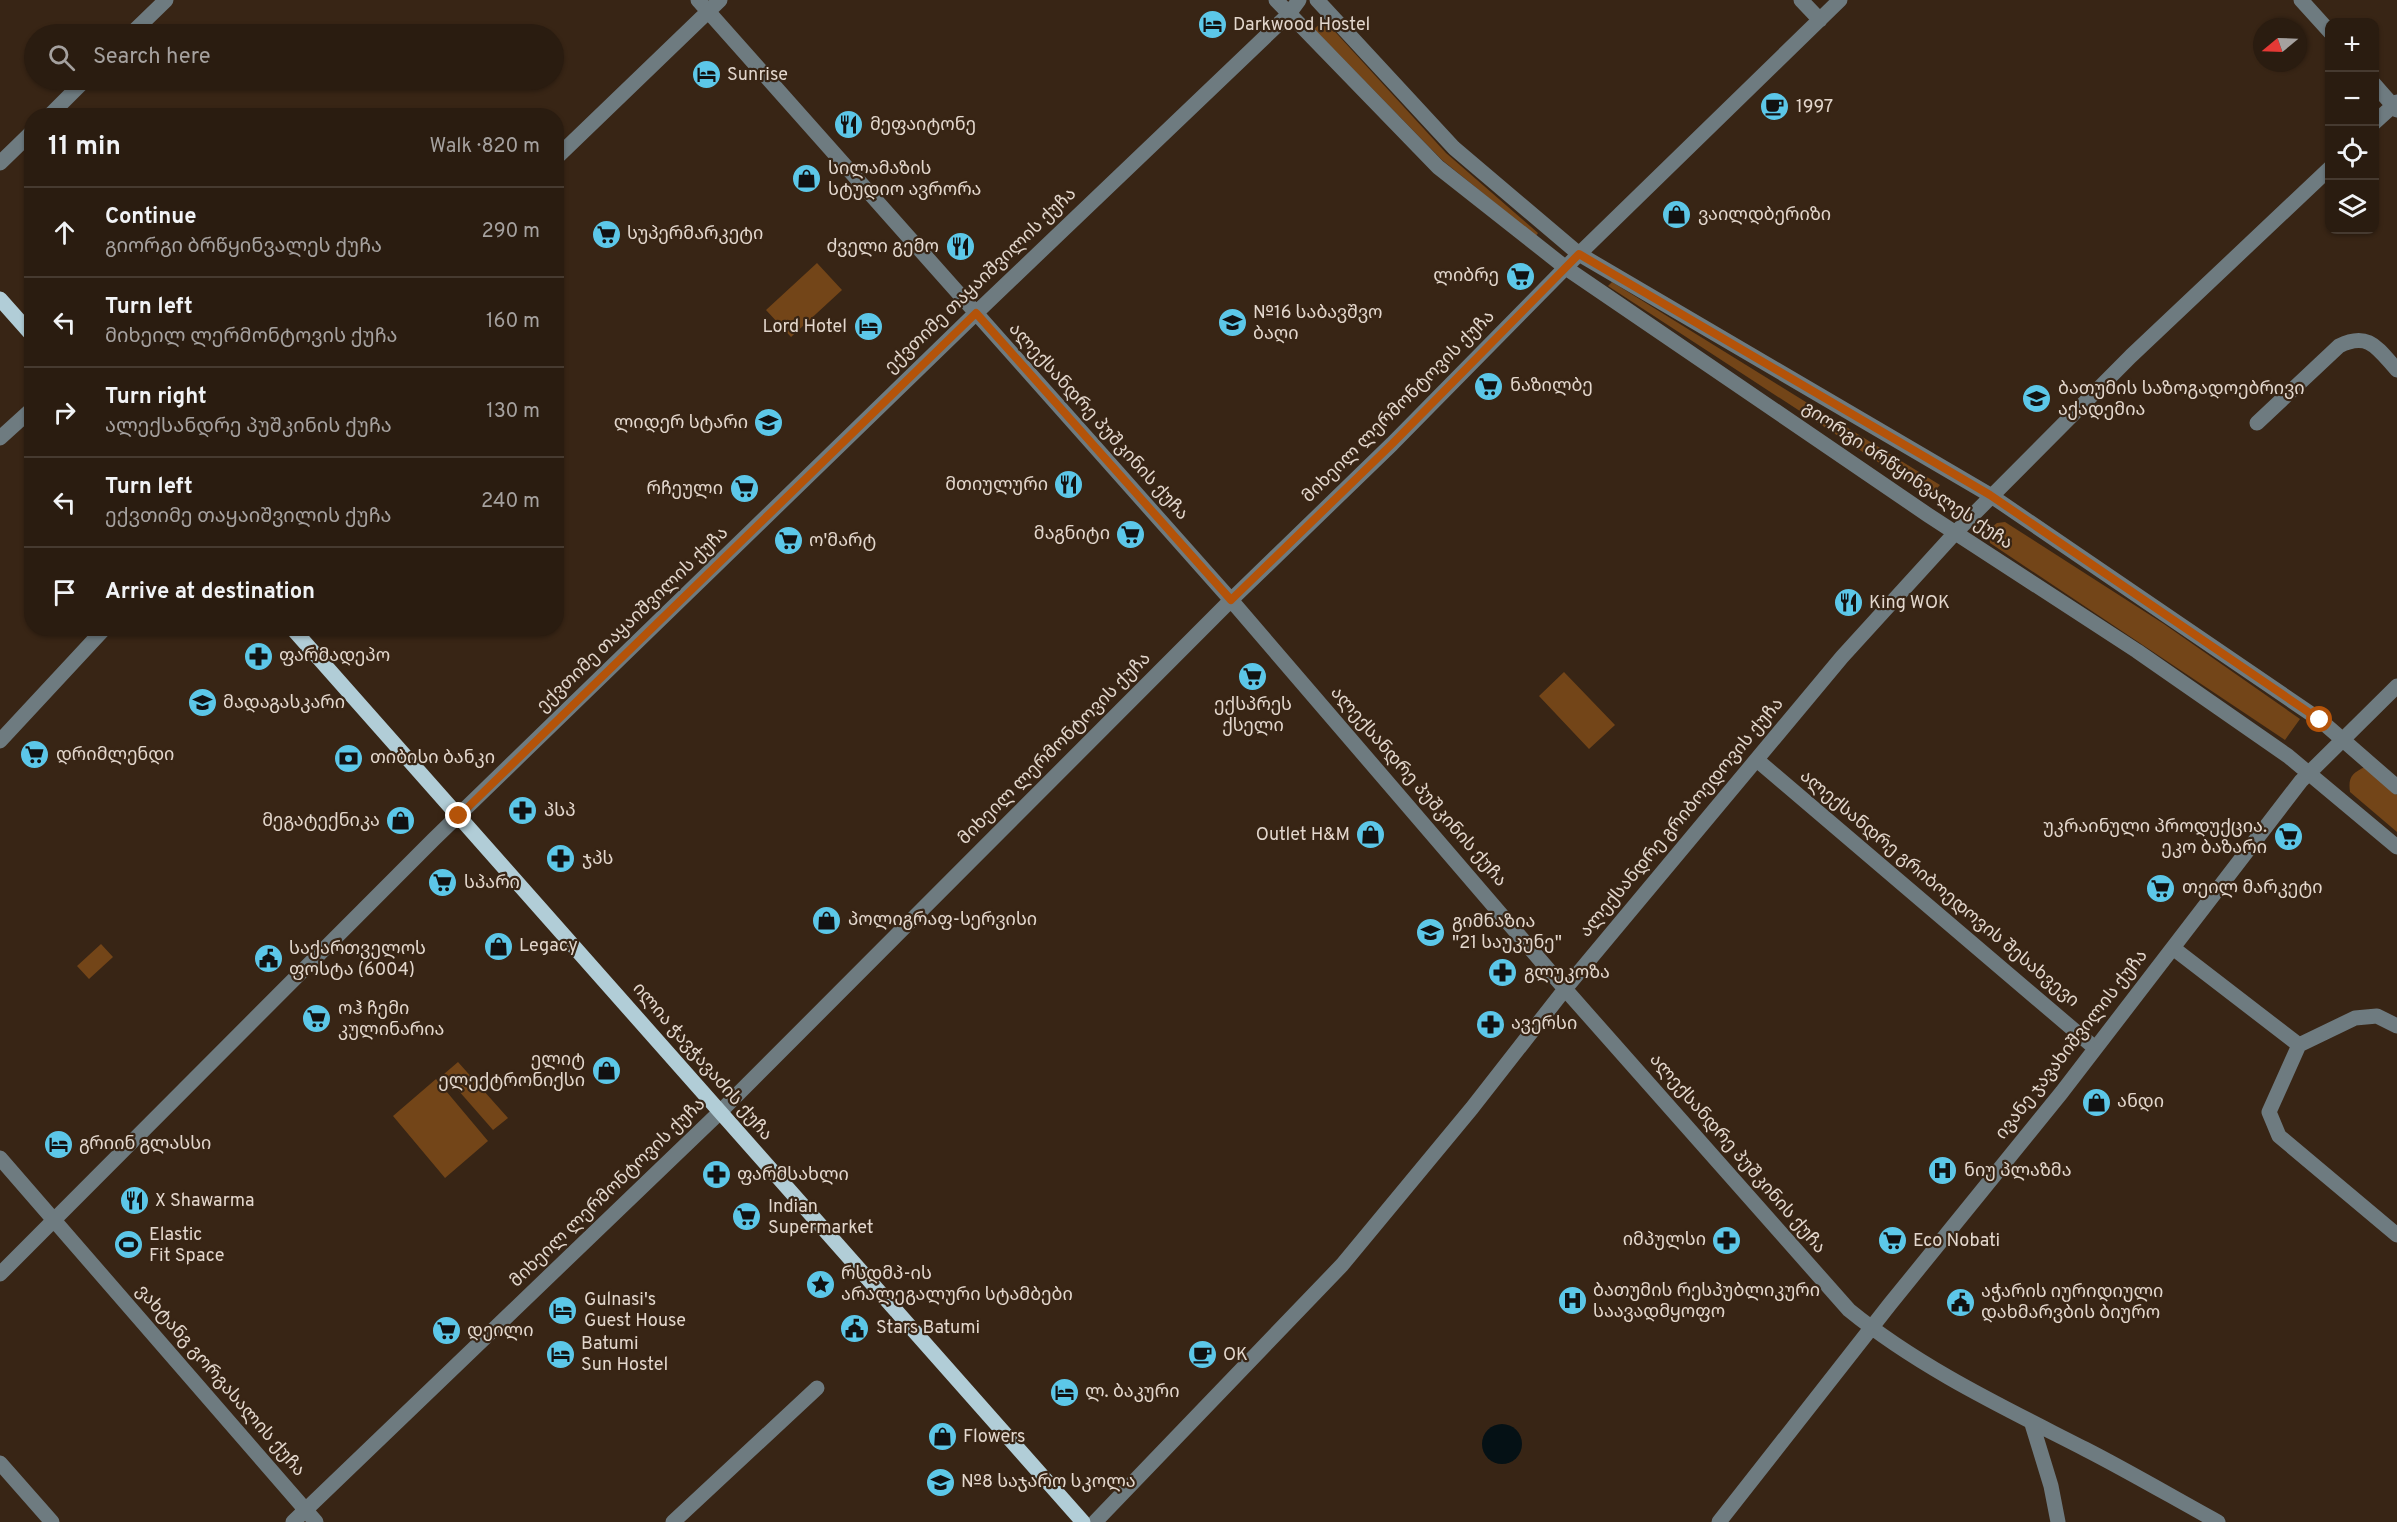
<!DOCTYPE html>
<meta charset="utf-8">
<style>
body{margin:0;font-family:Overpass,"Noto Sans Georgian",sans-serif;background:#36291e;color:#f1f3f6}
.controls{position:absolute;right:18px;top:18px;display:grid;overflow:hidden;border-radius:12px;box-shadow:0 2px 4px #0004}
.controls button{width:54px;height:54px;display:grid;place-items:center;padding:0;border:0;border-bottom:2px solid #463a30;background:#2a1c10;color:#f1f3f6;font:30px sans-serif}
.compass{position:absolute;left:2253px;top:18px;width:54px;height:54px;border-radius:50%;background:#2a1c10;box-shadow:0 2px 4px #0004;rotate:251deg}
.stop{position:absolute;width:18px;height:18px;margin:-14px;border:4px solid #b45309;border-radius:50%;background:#fff}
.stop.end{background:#b45309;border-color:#fff;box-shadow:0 2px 6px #0008}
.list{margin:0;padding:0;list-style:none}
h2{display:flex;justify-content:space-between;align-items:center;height:78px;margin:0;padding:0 24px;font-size:26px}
h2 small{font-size:20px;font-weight:400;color:#a5a19f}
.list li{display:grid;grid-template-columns:39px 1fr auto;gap:18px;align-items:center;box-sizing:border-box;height:90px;padding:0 24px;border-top:2px solid #463a30}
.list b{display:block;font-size:22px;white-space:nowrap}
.list p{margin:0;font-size:20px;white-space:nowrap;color:#a5a19f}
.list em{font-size:20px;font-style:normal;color:#a5a19f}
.icon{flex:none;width:33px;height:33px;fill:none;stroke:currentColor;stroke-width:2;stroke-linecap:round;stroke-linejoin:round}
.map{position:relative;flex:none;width:2397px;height:1522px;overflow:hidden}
.search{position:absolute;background:#2a1c10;box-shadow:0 2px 4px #0004;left:24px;top:24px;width:540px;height:66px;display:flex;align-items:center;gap:15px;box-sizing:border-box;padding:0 21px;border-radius:33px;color:#a5a19f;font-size:22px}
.panel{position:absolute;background:#2a1c10;box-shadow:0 2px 4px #0004;left:24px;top:108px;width:540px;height:528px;border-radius:24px}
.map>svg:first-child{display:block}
.green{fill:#734518}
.water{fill:#051115}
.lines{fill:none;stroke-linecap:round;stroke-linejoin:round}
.minor{stroke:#6e7b80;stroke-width:15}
.major{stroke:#b1cdd7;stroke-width:15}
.route{stroke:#b45309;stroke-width:8}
.labels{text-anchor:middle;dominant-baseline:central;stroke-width:4.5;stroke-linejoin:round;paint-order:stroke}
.poi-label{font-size:18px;fill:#e3d7cd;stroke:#382515;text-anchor:start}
.street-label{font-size:18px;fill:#e3d7cd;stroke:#382515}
</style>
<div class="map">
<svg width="2397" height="1522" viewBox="0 0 2397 1522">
<rect width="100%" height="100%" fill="#382515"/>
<path class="green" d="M1321,23L1328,24L1446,153L1538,233L1536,236L1442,160L1314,29Z
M817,263L842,290L791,337L766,310Z
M1612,282L1940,485L1930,496L1608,286Z
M2005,522L2164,624L2300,719L2285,740L1990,543L1988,530L1997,523Z
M1564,672L1615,725L1589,749L1539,696Z
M2365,767L2397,795V832L2350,792C2348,777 2352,773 2365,767Z
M101,944L113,957L89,979L77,966Z
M458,1062L508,1118L493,1130L444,1074Z
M436,1079L488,1141L445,1178L393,1116Z"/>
<path class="water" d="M1482 1444a20 20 0 1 1 40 0a20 20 0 1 1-40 0Z"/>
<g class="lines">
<path class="minor" d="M698,0L1231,600L1565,989L1849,1310C1920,1368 2005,1408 2085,1449C2130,1472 2174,1498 2218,1522
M1276,0L1438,167L1566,268L1928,515L2137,651L2288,756L2397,847
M1317,0L1454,148L1579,254L1990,495L2320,720L2397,787
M1801,0L1820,20
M2301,0L2330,32
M131,34L166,0
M2374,84L2397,110
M49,116L85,80
M2374,123L2397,102
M556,158L720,0
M0,163L32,132
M2257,423L2339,346C2369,331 2378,349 2397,370
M0,438L32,409
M0,741L105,628
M1757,760L2095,1048
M2173,948L2299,1045
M2397,1026L2377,1016L2355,1018L2299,1045L2269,1112L2279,1136L2397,1235
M0,1158L316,1522
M0,1274L433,840L976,313L1288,15L1299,0
M2032,1424L2051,1486L2058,1522
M0,1463L52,1522
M293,1522L720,1112L1231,600L1392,444L1579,254L1840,0
M673,1522L817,1388
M1095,1522L1342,1265L1472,1108L1565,989L1842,657L1955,533L2131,356L2330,168
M1719,1522L1890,1304L2062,1092L2301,781L2397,686"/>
<path class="major" d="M0,299L32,335
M292,628L1083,1522"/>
</g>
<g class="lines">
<path class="route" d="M459,816L976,313L1231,600L1392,444L1579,254L1990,495L2320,720"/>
</g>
<defs>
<symbol id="hotel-disc" viewBox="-11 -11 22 22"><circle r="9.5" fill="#5cc7e8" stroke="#382515"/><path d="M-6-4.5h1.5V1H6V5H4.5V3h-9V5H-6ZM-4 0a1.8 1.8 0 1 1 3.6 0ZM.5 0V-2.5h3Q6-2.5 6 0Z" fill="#111"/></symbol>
<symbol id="cafe-disc" viewBox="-11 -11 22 22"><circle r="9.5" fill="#5cc7e8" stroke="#382515"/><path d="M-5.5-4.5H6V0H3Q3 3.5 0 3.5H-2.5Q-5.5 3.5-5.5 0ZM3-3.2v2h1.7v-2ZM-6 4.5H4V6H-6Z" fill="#111"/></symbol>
<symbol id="restaurant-disc" viewBox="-11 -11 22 22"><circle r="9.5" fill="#5cc7e8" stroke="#382515"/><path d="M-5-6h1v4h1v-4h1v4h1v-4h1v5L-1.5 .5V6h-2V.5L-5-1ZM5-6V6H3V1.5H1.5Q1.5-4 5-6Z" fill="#111"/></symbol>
<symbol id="shop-disc" viewBox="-11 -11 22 22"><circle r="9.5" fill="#5cc7e8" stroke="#382515"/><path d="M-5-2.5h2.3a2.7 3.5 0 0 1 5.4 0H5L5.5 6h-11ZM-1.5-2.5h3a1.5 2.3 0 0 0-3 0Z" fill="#111"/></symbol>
<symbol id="supermarket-disc" viewBox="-11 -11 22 22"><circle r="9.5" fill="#5cc7e8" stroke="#382515"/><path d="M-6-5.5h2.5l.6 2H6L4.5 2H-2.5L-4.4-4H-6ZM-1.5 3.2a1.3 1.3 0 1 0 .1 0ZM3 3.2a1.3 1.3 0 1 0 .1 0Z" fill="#111"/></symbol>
<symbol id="school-disc" viewBox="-11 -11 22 22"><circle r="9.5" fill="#5cc7e8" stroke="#382515"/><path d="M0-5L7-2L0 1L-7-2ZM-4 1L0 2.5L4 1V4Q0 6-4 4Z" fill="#111"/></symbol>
<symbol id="university-disc" viewBox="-11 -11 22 22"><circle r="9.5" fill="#5cc7e8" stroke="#382515"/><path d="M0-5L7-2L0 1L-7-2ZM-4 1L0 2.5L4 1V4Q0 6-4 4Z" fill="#111"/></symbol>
<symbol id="pharmacy-disc" viewBox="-11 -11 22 22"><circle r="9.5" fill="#5cc7e8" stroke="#382515"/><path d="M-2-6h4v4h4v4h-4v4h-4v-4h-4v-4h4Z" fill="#111"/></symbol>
<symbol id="bank-disc" viewBox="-11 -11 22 22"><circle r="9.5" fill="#5cc7e8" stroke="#382515"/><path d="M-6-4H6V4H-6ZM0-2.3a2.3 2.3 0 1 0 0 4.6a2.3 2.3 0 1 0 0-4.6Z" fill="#111"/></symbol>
<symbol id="civic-disc" viewBox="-11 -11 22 22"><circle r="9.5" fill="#5cc7e8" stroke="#382515"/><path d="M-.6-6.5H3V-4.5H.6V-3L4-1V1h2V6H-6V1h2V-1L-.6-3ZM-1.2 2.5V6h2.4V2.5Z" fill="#111"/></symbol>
<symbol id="hospital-disc" viewBox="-11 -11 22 22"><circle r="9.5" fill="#5cc7e8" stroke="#382515"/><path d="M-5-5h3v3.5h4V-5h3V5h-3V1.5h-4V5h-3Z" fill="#111"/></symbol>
<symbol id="stadium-disc" viewBox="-11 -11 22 22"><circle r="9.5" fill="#5cc7e8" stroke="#382515"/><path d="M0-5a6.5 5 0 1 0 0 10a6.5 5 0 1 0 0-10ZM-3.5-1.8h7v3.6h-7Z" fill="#111"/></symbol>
<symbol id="sight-disc" viewBox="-11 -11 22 22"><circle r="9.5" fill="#5cc7e8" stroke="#382515"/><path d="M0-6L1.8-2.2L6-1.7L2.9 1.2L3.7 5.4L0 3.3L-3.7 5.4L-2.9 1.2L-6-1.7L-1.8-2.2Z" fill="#111"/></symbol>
</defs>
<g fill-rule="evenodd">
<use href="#hotel-disc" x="1196" y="8" width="33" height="33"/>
<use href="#hotel-disc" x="690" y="58" width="33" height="33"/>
<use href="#cafe-disc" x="1758" y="90" width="33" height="33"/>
<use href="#restaurant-disc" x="832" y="108" width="33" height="33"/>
<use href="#shop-disc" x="790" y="162" width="33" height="33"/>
<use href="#shop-disc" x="1660" y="198" width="33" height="33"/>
<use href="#supermarket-disc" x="590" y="218" width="33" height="33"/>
<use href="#restaurant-disc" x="944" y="230" width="33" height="33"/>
<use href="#supermarket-disc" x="1504" y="260" width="33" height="33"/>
<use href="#school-disc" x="1216" y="306" width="33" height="33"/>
<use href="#hotel-disc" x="852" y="310" width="33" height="33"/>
<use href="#supermarket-disc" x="1472" y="370" width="33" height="33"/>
<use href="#university-disc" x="2020" y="382" width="33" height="33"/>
<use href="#school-disc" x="752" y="406" width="33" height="33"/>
<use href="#restaurant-disc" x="1052" y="468" width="33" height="33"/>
<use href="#supermarket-disc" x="728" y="472" width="33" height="33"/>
<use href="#supermarket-disc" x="1114" y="518" width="33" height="33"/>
<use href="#supermarket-disc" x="772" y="524" width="33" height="33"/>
<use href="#restaurant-disc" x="1832" y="586" width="33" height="33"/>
<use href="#pharmacy-disc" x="242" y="640" width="33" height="33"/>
<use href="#supermarket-disc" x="1236" y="660" width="33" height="33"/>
<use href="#school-disc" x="186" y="686" width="33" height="33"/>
<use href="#supermarket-disc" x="18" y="738" width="33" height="33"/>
<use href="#bank-disc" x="332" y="742" width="33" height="33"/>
<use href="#pharmacy-disc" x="506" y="794" width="33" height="33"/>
<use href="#shop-disc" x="384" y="804" width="33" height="33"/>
<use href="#shop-disc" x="1354" y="818" width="33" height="33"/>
<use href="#supermarket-disc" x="2272" y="820" width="33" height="33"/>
<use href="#pharmacy-disc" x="544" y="842" width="33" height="33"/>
<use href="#supermarket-disc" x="426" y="866" width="33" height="33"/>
<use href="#supermarket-disc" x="2144" y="872" width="33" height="33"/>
<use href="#shop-disc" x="810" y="904" width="33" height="33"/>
<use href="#school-disc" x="1414" y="916" width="33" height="33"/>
<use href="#shop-disc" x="482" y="930" width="33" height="33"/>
<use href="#civic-disc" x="252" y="942" width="33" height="33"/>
<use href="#pharmacy-disc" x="1486" y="956" width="33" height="33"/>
<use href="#supermarket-disc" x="300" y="1002" width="33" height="33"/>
<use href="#pharmacy-disc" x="1474" y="1008" width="33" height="33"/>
<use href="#shop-disc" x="590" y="1054" width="33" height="33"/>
<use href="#shop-disc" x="2080" y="1086" width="33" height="33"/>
<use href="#hotel-disc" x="42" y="1128" width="33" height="33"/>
<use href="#hospital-disc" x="1926" y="1154" width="33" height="33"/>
<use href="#pharmacy-disc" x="700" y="1158" width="33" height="33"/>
<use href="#restaurant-disc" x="118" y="1184" width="33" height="33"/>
<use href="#supermarket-disc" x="730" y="1200" width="33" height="33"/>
<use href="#pharmacy-disc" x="1710" y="1224" width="33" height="33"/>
<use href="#supermarket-disc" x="1876" y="1224" width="33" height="33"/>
<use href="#stadium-disc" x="112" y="1228" width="33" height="33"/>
<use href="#sight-disc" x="804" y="1268" width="33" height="33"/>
<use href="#hospital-disc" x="1556" y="1284" width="33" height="33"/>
<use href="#civic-disc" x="1944" y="1286" width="33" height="33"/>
<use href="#hotel-disc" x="546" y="1294" width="33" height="33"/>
<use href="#civic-disc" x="838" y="1312" width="33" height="33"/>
<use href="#supermarket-disc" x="430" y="1314" width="33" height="33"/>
<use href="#hotel-disc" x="544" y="1338" width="33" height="33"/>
<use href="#cafe-disc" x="1186" y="1338" width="33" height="33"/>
<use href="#hotel-disc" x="1048" y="1376" width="33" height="33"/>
<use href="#shop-disc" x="926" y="1420" width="33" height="33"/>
<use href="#school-disc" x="924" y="1466" width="33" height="33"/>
</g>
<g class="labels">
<g class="poi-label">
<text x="1233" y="25">Darkwood Hostel</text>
<text x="727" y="75">Sunrise</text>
<text x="1796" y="107">1997</text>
<text x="870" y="125">მეფაიტონე</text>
<text x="828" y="169">სილამაზის<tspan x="828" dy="21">სტუდიო ავრორა</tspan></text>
<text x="1698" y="215">ვაილდბერიზი</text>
<text x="627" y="234">სუპერმარკეტი</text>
<text x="939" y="247" text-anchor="end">ძველი გემო</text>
<text x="1499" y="276" text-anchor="end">ლიბრე</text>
<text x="1253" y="313">№16 საბავშვო<tspan x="1253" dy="21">ბაღი</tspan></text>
<text x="847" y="327" text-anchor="end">Lord Hotel</text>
<text x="1510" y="386">ნაზილბე</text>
<text x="2058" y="389">ბათუმის საზოგადოებრივი<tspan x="2058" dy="21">აქადემია</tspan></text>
<text x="748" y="423" text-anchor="end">ლიდერ სტარი</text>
<text x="1048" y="485" text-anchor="end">მთიულური</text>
<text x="723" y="489" text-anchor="end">რჩეული</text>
<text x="1110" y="534" text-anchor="end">მაგნიტი</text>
<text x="809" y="541">ო'მარტ</text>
<text x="1869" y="603">King WOK</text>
<text x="279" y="656">ფარმადეპო</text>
<text x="223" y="703">მადაგასკარი</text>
<text x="1253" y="705" text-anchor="middle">ექსპრეს<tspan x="1253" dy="21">ქსელი</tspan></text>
<text x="56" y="755">დრიმლენდი</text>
<text x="370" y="758">თიბისი ბანკი</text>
<text x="544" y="811">პსპ</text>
<text x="380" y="821" text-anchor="end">მეგატექნიკა</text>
<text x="2267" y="827" text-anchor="end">უკრაინული პროდუქცია.<tspan x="2267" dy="21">ეკო ბაზარი</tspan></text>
<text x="1350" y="835" text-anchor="end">Outlet H&amp;M</text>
<text x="582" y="859">ჯპს</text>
<text x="464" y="883">სპარი</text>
<text x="2182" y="888">თეილ მარკეტი</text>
<text x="848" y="920">პოლიგრაფ-სერვისი</text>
<text x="1452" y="922">გიმნაზია<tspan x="1452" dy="21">"21 საუკუნე"</tspan></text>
<text x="519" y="946">Legacy</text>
<text x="289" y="949">საქართველოს<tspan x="289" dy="21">ფოსტა (6004)</tspan></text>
<text x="1524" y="973">გლუკოზა</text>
<text x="338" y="1009">ოჰ ჩემი<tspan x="338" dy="21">კულინარია</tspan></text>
<text x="1511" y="1024">ავერსი</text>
<text x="585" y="1060" text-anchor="end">ელიტ<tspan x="585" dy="21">ელექტრონიქსი</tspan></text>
<text x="2117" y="1102">ანდი</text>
<text x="79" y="1144">გრიინ გლასსი</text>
<text x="1964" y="1171">ნიუ პლაზმა</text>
<text x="737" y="1175">ფარმსახლი</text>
<text x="155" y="1201">X Shawarma</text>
<text x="768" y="1207">Indian<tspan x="768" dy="21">Supermarket</tspan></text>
<text x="149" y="1235">Elastic<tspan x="149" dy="21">Fit Space</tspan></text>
<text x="1706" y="1240" text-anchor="end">იმპულსი</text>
<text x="1913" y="1241">Eco Nobati</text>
<text x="841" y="1274">რსდმპ-ის<tspan x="841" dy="21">არალეგალური სტამბები</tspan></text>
<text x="1593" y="1291">ბათუმის რესპუბლიკური<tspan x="1593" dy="21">საავადმყოფო</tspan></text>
<text x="1981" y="1292">აჭარის იურიდიული<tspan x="1981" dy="21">დახმარვბის ბიურო</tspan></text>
<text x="584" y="1300">Gulnasi's<tspan x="584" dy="21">Guest House</tspan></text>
<text x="876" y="1328">Stars Batumi</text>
<text x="467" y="1331">დეილი</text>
<text x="581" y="1344">Batumi<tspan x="581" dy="21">Sun Hostel</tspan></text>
<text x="1223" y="1355">OK</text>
<text x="1085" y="1392">ლ. ბაკური</text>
<text x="963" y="1437">Flowers</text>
<text x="961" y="1482">№8 საჯარო სკოლა</text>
</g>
<g class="street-label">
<text transform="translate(981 281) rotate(-44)">ექვთიმე თაყაიშვილის ქუჩა</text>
<text transform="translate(1399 407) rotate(-45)">მიხეილ ლერმონტოვის ქუჩა</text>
<text transform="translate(1098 422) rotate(48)">ალექსანდრე პუშკინის ქუჩა</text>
<text transform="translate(1907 476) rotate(34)">გიორგი ბრწყინვალეს ქუჩა</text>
<text transform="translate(633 620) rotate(-44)">ექვთიმე თაყაიშვილის ქუჩა</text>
<text transform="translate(1055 749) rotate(-45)">მიხეილ ლერმონტოვის ქუჩა</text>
<text transform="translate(1418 787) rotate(49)">ალექსანდრე პუშკინის ქუჩა</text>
<text transform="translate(1682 818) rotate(-50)">ალექსანდრე გრიბოედოვის ქუჩა</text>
<text transform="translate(1939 889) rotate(40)">ალექსანდრე გრიბოედოვის შესახვევი</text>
<text transform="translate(2072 1045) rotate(-52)">ივანე ჯავახიშვილის ქუჩა</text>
<text transform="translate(702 1062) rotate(49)">ილია ჭავჭავაძის ქუჩა</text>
<text transform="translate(1737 1154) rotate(49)">ალექსანდრე პუშკინის ქუჩა</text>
<text transform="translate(608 1193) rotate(-44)">მიხეილ ლერმონტოვის ქუჩა</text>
<text transform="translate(220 1381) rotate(49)">ვახტანგ გორგასალის ქუჩა</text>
</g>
</g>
</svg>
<div class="controls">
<button>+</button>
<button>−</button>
<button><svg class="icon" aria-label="locate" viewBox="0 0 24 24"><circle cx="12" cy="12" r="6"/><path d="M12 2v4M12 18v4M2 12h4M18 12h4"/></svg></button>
<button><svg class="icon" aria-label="layers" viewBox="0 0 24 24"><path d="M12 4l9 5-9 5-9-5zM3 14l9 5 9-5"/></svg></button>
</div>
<svg class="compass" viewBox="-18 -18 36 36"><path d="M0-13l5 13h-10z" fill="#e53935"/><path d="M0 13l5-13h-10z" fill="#a5a19f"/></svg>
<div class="stop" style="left:2320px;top:720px"></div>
<div class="stop end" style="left:459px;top:816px"></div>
<div class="search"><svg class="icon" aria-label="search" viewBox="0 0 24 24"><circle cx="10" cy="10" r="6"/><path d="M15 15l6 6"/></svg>Search here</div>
<section class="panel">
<h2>11 min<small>Walk · 820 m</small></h2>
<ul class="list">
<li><svg class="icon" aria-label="ahead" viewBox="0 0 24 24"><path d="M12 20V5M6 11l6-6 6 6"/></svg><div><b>Continue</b><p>გიორგი ბრწყინვალეს ქუჩა</p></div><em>290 m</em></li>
<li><svg class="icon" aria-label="left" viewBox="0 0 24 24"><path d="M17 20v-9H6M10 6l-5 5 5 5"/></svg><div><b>Turn left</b><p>მიხეილ ლერმონტოვის ქუჩა</p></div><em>160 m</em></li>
<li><svg class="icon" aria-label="right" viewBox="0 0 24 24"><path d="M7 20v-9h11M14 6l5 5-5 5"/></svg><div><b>Turn right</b><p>ალექსანდრე პუშკინის ქუჩა</p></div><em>130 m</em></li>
<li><svg class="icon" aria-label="left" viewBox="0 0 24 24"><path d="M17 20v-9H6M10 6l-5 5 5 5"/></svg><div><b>Turn left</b><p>ექვთიმე თაყაიშვილის ქუჩა</p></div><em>240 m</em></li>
<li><svg class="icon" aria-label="arrive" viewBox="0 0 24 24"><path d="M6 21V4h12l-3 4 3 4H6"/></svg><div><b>Arrive at destination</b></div></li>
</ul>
</section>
</div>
